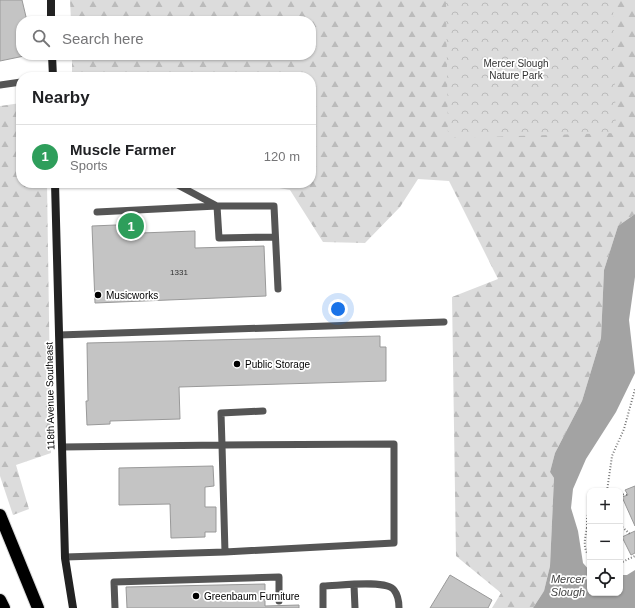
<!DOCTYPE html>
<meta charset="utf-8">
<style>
body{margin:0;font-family:Helvetica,sans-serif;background:#f6f6f6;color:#202124}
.controls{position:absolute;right:12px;bottom:12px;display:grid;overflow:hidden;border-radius:8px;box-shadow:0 1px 3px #0004}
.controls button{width:36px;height:36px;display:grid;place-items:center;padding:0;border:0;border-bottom:1px solid #e0e0e0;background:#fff;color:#202124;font:20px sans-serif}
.you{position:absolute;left:338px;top:309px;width:14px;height:14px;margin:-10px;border:3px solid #fff;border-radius:50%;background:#1a73e8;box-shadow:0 0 0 6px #1a73e833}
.badge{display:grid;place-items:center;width:26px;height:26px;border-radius:50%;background:#000;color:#fff;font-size:13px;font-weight:700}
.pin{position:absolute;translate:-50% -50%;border:2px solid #fff;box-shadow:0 1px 4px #0006}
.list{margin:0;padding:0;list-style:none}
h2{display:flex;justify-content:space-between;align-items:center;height:52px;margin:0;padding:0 16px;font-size:17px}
h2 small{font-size:13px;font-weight:400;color:#757577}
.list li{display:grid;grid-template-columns:26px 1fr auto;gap:12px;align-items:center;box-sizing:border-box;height:64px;padding:0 16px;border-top:1px solid #e0e0e0}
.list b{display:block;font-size:15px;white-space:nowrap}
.list p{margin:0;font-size:13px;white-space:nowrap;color:#757577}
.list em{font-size:13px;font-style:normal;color:#757577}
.icon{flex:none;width:22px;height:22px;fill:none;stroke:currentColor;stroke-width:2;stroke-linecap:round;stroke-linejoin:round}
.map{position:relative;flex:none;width:635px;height:608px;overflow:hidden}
.search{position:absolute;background:#fff;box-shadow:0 1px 3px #0004;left:16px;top:16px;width:300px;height:44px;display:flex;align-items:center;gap:10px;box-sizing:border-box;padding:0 14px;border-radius:16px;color:#757577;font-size:15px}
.panel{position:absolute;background:#fff;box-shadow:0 1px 3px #0004;left:16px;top:72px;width:300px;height:116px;border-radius:16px}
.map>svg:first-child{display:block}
.forest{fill:url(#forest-firs)}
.park{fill:url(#park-crowns)}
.water{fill:#a3a3a3}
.building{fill:#c4c4c4;stroke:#999}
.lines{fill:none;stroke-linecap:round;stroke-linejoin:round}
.highway-casing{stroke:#dbdbdb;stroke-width:14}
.path{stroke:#777;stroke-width:2;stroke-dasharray:1 2;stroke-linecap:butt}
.lane{stroke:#555;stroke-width:7}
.secondary{stroke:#222;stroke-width:8}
.highway{stroke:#000;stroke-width:12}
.poi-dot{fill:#000;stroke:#fff;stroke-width:1.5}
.labels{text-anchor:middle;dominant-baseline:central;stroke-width:3.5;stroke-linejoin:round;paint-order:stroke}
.number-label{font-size:8px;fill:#313131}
.park-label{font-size:10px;fill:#333;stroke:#fff}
.poi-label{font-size:10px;fill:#000;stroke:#fff;text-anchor:start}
.street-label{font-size:10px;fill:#000;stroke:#fff}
.water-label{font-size:11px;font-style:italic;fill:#444;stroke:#fff}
</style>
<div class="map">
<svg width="635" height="608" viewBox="0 0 635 608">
<defs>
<pattern id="forest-firs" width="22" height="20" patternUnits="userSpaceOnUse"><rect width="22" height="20" fill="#dcdcdc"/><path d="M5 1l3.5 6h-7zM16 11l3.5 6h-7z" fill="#bbb"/></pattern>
<pattern id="park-crowns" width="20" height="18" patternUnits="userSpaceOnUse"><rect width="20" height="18" fill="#dcdcdc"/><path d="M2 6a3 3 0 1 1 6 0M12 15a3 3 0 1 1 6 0" fill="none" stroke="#bbb"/></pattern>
</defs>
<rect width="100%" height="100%" fill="#fff"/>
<path class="forest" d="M70,0H635V214L618,226L604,270L601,338L582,401L555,453L550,472L554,478L550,566L544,591L533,608H492L501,593L456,556L452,297L498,279L449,181L418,179L400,207L365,243L323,242L290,190L252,183H311V77H72V55H311V21H71Z
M21,103V183H47L51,453L16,465L29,509L13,515L0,476V106Z"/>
<path class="park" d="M446,0H613L616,133L448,138Z"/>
<path class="water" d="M635,214V277L629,320L635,373L616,412L586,459L573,489L571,508L578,531L583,563L590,571V593H620V575H627L635,570V608H533L544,591L550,566L554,478L550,472L555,453L582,401L601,338L604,270L618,226Z"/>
<path class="building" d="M0,0H22L27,21H21V55H29L0,61Z
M140,224L141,233L195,231V248L264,246L266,296L95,303L92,226Z
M380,336V347H386V381L179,387L180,419L110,421V424L87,425L86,401H88L87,343Z
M213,466L214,486L205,487V507H216V532H205V537L171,538L170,504L119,505V468Z
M635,486V526L622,497L628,495L625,490Z
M635,531V553L631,555L622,537Z
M450,575L492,600L488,608H430Z
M265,584V606L299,605V608H127L126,587Z"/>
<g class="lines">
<defs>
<path id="highway" d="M0,515L38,608
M0,600L4,608"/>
</defs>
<use href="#highway" class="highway-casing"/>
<path class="path" d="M607,491L612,456L624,429L635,389
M620,494L628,495
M620,525L630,534
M587,528V516L590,514
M590,528H587C585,539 582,548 590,557
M620,563L635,556"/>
<path class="lane" d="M0,85L21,82
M174,183L217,206H274L278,289
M97,212L217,206L219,238L275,237
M59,335L444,322
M62,447L222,445L225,552L65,557
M225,552L394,543V444L222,445L221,413L263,411
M354,585L355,608
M115,608L114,582L279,577V601
M323,608V586C337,586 386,579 394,590C398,595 399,602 399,608"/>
<path class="secondary" d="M51,0V21
M52,55L53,77
M55,183L65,558L73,608"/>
<use href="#highway" class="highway"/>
</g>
<g class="poi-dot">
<circle cx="98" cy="295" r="4"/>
<circle cx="237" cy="364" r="4"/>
<circle cx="196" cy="596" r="4"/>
</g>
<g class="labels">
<g class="number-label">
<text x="179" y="272">1331</text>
</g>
<g class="park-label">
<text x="516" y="63">Mercer Slough<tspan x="516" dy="12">Nature Park</tspan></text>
</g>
<g class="poi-label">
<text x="106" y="295">Musicworks</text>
<text x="245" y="364">Public Storage</text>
<text x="204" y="596">Greenbaum Furniture</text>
</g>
<g class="street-label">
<text transform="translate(50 396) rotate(-91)">118th Avenue Southeast</text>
</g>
<g class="water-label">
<text x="568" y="579">Mercer<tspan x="568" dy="13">Slough</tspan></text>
</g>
</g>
</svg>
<div class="controls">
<button>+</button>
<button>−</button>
<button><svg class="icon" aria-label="locate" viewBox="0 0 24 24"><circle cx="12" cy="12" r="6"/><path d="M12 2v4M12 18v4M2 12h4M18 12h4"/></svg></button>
</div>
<div class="you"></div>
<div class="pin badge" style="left:131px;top:226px;background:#2e9e5b">1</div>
<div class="search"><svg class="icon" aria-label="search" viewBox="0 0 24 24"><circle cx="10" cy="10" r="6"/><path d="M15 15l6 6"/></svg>Search here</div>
<section class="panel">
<h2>Nearby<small></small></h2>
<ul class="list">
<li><span class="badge" style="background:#2e9e5b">1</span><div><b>Muscle Farmer</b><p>Sports</p></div><em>120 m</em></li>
</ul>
</section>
</div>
